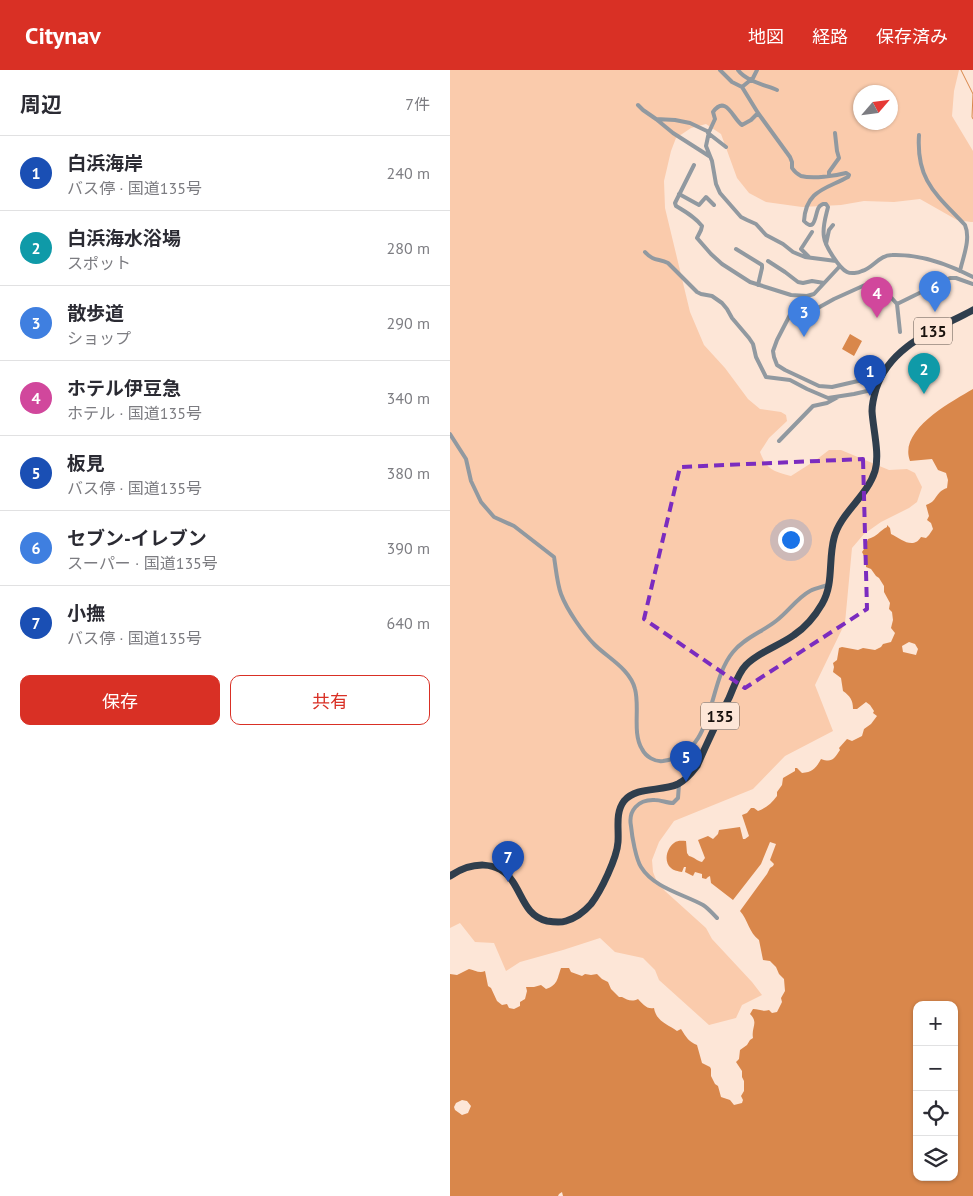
<!DOCTYPE html>
<html lang="ja">
<meta charset="utf-8">
<style>
body{margin:0;font-family:"PT Sans","Noto Sans JP",sans-serif;background:#f7f7f7;color:#2b2b33}
.controls{position:absolute;right:15px;bottom:15px;display:grid;overflow:hidden;border-radius:10px;box-shadow:0 1px 4px #0004}
.controls button{width:45px;height:45px;display:grid;place-items:center;padding:0;border:0;border-bottom:1px solid #e1e1e2;background:#fff;color:#2b2b33;font:25px sans-serif}
.compass{position:absolute;left:403px;top:15px;width:45px;height:45px;border-radius:50%;background:#fff;box-shadow:0 1px 4px #0004;rotate:62deg}
.you{position:absolute;left:340px;top:469px;width:18px;height:18px;margin:-12px;border:4px solid #fff;border-radius:50%;background:#1a73e8;box-shadow:0 0 0 8px #1a73e833}
.badge{display:grid;place-items:center;width:32px;height:32px;border-radius:50%;background:#d93025;color:#fff;font-size:16px;font-weight:700}
.pin{position:absolute;translate:-50% -41px;filter:drop-shadow(0 1px 2px #0008)}
.pin::after{content:'';position:absolute;top:26px;width:18px;height:15px;background:inherit;clip-path:polygon(0 0,100% 0,50% 100%)}
.list{margin:0;padding:0;list-style:none}
h2{display:flex;justify-content:space-between;align-items:center;height:65px;margin:0;padding:0 20px;font-size:21px}
h2 small{font-size:16px;font-weight:400;color:#7c7c81}
.list li{display:grid;grid-template-columns:32px 1fr auto;gap:15px;align-items:center;box-sizing:border-box;height:75px;padding:0 20px;border-top:1px solid #e1e1e2}
.list b{display:block;font-size:19px;white-space:nowrap}
.list p{margin:0;font-size:16px;white-space:nowrap;color:#7c7c81}
.list em{font-size:16px;font-style:normal;color:#7c7c81}
.actions{display:flex;gap:10px;padding:15px 20px}
.actions a{flex:1;padding:11px 0;border:1px solid #d93025;border-radius:10px;text-align:center;font-size:18px;color:#d93025}
.actions .main{background:#d93025;color:#fff}
.icon{flex:none;width:28px;height:28px;fill:none;stroke:currentColor;stroke-width:2;stroke-linecap:round;stroke-linejoin:round}
.map{position:relative;flex:none;width:523px;height:1126px;overflow:hidden}
header{display:flex;align-items:center;gap:30px;box-sizing:border-box;height:70px;padding:0 25px;background:#d93025;color:#fff}
header strong{font-size:24px}
nav{display:flex;gap:28px;margin-inline-start:auto;font-size:18px}
main{display:flex}
aside{flex:1;background:#fff}
.map>svg:first-child{display:block}
.green{fill:#facbac;fill-rule:evenodd}
.water{fill:#d9874b;fill-rule:evenodd}
.lines{fill:none;stroke-linecap:round;stroke-linejoin:round}
.stream{stroke:#d9874b;stroke-width:1}
.street{stroke:#9199a0;stroke-width:4}
.highway{stroke:#2f3e4d;stroke-width:7}
.marked{fill:none;stroke:#7b2cbf;stroke-width:4;stroke-dasharray:10 6;stroke-linejoin:round}
.labels{text-anchor:middle;dominant-baseline:central;stroke-width:5;stroke-linejoin:round;paint-order:stroke}
.shield{fill:#fde6d7;stroke:#5d524a;stroke-width:1}
.shield-label{font-size:16px;font-weight:bold;fill:#19120d}
</style>
<header>
<strong>Citynav</strong>
<nav><a>地図</a><a>経路</a><a>保存済み</a></nav>
</header>
<main>
<aside>
<h2>周辺<small>7件</small></h2>
<ul class="list">
<li><span class="badge" style="background:#1a4fb4">1</span><div><b>白浜海岸</b><p>バス停 · 国道135号</p></div><em>240 m</em></li>
<li><span class="badge" style="background:#0f9aa8">2</span><div><b>白浜海水浴場</b><p>スポット</p></div><em>280 m</em></li>
<li><span class="badge" style="background:#3f7fe0">3</span><div><b>散歩道</b><p>ショップ</p></div><em>290 m</em></li>
<li><span class="badge" style="background:#d1479c">4</span><div><b>ホテル伊豆急</b><p>ホテル · 国道135号</p></div><em>340 m</em></li>
<li><span class="badge" style="background:#1a4fb4">5</span><div><b>板見</b><p>バス停 · 国道135号</p></div><em>380 m</em></li>
<li><span class="badge" style="background:#3f7fe0">6</span><div><b>セブン-イレブン</b><p>スーパー · 国道135号</p></div><em>390 m</em></li>
<li><span class="badge" style="background:#1a4fb4">7</span><div><b>小撫</b><p>バス停 · 国道135号</p></div><em>640 m</em></li>
</ul>
<div class="actions"><a class="main">保存</a><a>共有</a></div>
</aside>
<div class="map">
<svg width="523" height="1126" viewBox="0 0 523 1126">
<rect width="100%" height="100%" fill="#fde6d7"/>
<path class="green" d="M0,0H509L504,21L502,46L523,81V152H521L507,150L470,129L444,132L414,131L391,135L352,137L316,132L299,123L287,108L271,64L256,54L241,58L226,68L221,81L214,111L215,138L240,242L254,275L275,298L298,329L310,339L331,342L336,345L337,351L319,368L310,382C317,400 323,401 341,406L366,390L379,380H391L439,400L457,399L465,403L472,417L467,432L459,438L431,452L414,464L402,478L395,553L365,615L383,661L335,686L303,719L224,751L209,772L202,790L203,802L207,812L215,821L256,858L262,869L302,912L312,925L292,935L286,948L259,955L209,910L205,900L193,888L165,882L150,868L113,880L70,892L56,901L44,873L25,872L10,853L0,858ZM410,22H440V52H410Z"/>
<path class="water" d="M400,264L412,271L404,286L392,279Z
M523,319V1126H113L112,1122L109,1124L108,1126H0V904L7,905L19,899C24,900 30,904 35,901L38,916L41,918L47,931L52,935L57,934L59,938L64,939L70,936V932L75,929L77,921L76,917H84L91,915L96,919C108,915 107,909 111,898H119L121,902L132,906L135,904L141,905L147,904L152,909L158,912L161,919L169,927H172C177,930 182,932 188,929C192,933 197,940 204,938C206,951 217,954 227,961L231,959C236,967 239,972 247,975L252,993L260,997L261,999V1006L265,1014L268,1016L271,1027L280,1030L284,1035L292,1033L293,1030L291,1026L294,1021V1011L292,1007V1001L286,992L289,989L290,980L297,975L300,970L303,968C301,957 309,953 300,944L303,939C309,939 313,942 319,940L322,943L327,942L332,932L331,928L335,921L334,909L329,904L326,897L320,891L313,890L309,870C299,863 298,850 290,841L317,804L320,798L323,796L324,794L320,790L326,774L320,772L311,794L283,830L261,813L260,806L258,807L256,809L252,808V804L245,802L243,806L235,802L236,797H234L232,802C228,801 224,801 221,798C213,791 217,778 224,773C228,770 232,771 236,771L237,783L239,786C244,787 247,791 252,792L255,788L248,770L258,766L263,769L268,764L269,760L290,757L293,769H295L299,766L292,745L297,743L301,738H304L308,741C316,738 322,733 327,726V722L332,715L333,708L345,701V698H347L352,703C363,702 366,698 371,689C382,693 384,689 390,680L389,678L397,669L402,671L412,666L414,659L421,654L427,646L423,643L424,641L420,635L416,632L407,639H403C403,630 400,626 393,621L391,608L383,602L384,597L383,593L387,590L389,578L392,577L408,580L413,578L425,580L431,577L433,574L441,572L445,563L441,558L443,550L442,542L439,539L440,533L434,522V516L429,508L426,506L421,499L416,497V490L412,482L414,479L418,469C428,466 429,461 437,457V455L440,458L441,464C451,469 463,480 471,467L476,468L479,465L483,459L481,453L477,450L479,446L476,435C485,432 484,428 490,422C492,420 494,419 497,418L498,410L496,403L488,400L482,389L460,391C448,360 501,332 523,319ZM459,572L465,574L468,579L466,585L453,582L452,576ZM467,935H504V1107H467ZM12,1030L17,1031L21,1036L18,1043L12,1045L5,1040L4,1037L6,1033Z"/>
<g class="lines">
<path class="stream" d="M511,0L523,24L522,47L523,49"/>
<path class="street" d="M270,0L282,12L292,17L308,43L340,87L342,92V98C344,101 347,104 351,106C363,109 385,106 396,103L399,105L398,107C376,119 356,120 354,151C366,164 365,142 369,137C370,135 371,135 373,134H376L378,137C376,146 372,157 374,167C375,176 389,198 397,202C401,204 408,203 412,201C423,198 429,185 442,185C470,184 498,194 523,207
M288,0C296,11 315,15 327,20
M292,17L303,8L307,0
M188,35L193,40L206,49L225,50L240,53L259,62
M308,43L301,50L292,55C283,49 276,24 263,42L265,49L259,62L256,76L262,91L266,114L270,123L291,147L297,150L306,154L316,165L333,174L343,182L355,187L386,191
M206,49L223,63L259,86
M258,63L276,77
M469,65C466,111 487,125 515,155C521,169 513,187 510,201
M244,95L225,133L226,136C236,142 245,147 252,156L251,160L247,168L261,184L272,194L300,212L341,225L357,226L364,224L390,196
M379,106V102L389,88L387,81L385,63
M229,124L249,135L256,127L264,135
M376,174L379,160L383,155
M286,179L312,195V198L308,215
M195,182C204,192 209,188 218,193L247,222L251,224L262,226L272,233L277,239L282,248L299,268L303,274L306,287L316,307L340,310L357,319L378,328L404,324L426,319
M359,187L351,179L362,162
M318,191L335,202L348,212L353,213L362,211L374,213
M447,234L500,208H506L523,214
M343,239L327,270L323,281L324,287L327,295L335,300L369,316L382,317L408,311L429,310
M357,244L384,229L415,215L423,213L430,215L447,234L450,262
M0,364L16,389L21,411L31,432L44,447L64,456L104,487C106,499 107,513 111,524C117,540 133,563 145,575C158,588 180,599 185,619C190,637 182,663 192,679C196,687 205,692 213,691C267,683 256,614 283,582C294,568 312,562 326,551C338,542 347,528 360,521C366,518 372,517 378,515
M329,371L363,336L377,333L388,327
M229,714L228,728L223,733C217,733 211,730 205,730C188,729 178,741 181,756C182,767 186,789 191,797C204,818 233,824 253,835C258,838 262,843 267,848"/>
<path class="highway" d="M0,806C21,792 48,789 63,812C73,827 77,847 97,851C103,852 110,853 116,851C126,848 134,842 141,834C151,821 167,788 168,772C169,758 165,743 174,731C187,716 211,722 228,714C236,710 241,704 247,696C257,673 268,650 279,628C284,617 288,603 296,595C310,581 329,576 344,565C356,557 365,546 372,534C384,514 378,491 384,468C390,443 417,427 425,401C430,384 423,359 422,341C422,333 424,326 426,319C440,275 486,260 523,240"/>
</g>
<path class="marked" d="M413,389L417,539L295,618L194,549L230,397Z"/>
<g class="labels">
<g class="shield">
<rect x="464" y="247.5" width="38" height="27" rx="4"/>
<rect x="251" y="632.5" width="38" height="27" rx="4"/>
</g>
<g class="shield-label">
<text x="483" y="261">135</text>
<text x="270" y="646">135</text>
</g>
</g>
</svg>
<div class="controls">
<button>+</button>
<button>−</button>
<button><svg class="icon" aria-label="locate" viewBox="0 0 24 24"><circle cx="12" cy="12" r="6"/><path d="M12 2v4M12 18v4M2 12h4M18 12h4"/></svg></button>
<button><svg class="icon" aria-label="layers" viewBox="0 0 24 24"><path d="M12 4l9 5-9 5-9-5zM3 14l9 5 9-5"/></svg></button>
</div>
<svg class="compass" viewBox="-18 -18 36 36"><path d="M0-13l5 13h-10z" fill="#e53935"/><path d="M0 13l5-13h-10z" fill="#7c7c81"/></svg>
<div class="you"></div>
<div class="pin badge" style="left:420px;top:326px;background:#1a4fb4">1</div>
<div class="pin badge" style="left:474px;top:324px;background:#0f9aa8">2</div>
<div class="pin badge" style="left:354px;top:267px;background:#3f7fe0">3</div>
<div class="pin badge" style="left:427px;top:248px;background:#d1479c">4</div>
<div class="pin badge" style="left:236px;top:712px;background:#1a4fb4">5</div>
<div class="pin badge" style="left:485px;top:242px;background:#3f7fe0">6</div>
<div class="pin badge" style="left:58px;top:812px;background:#1a4fb4">7</div>
</div>
</main>
